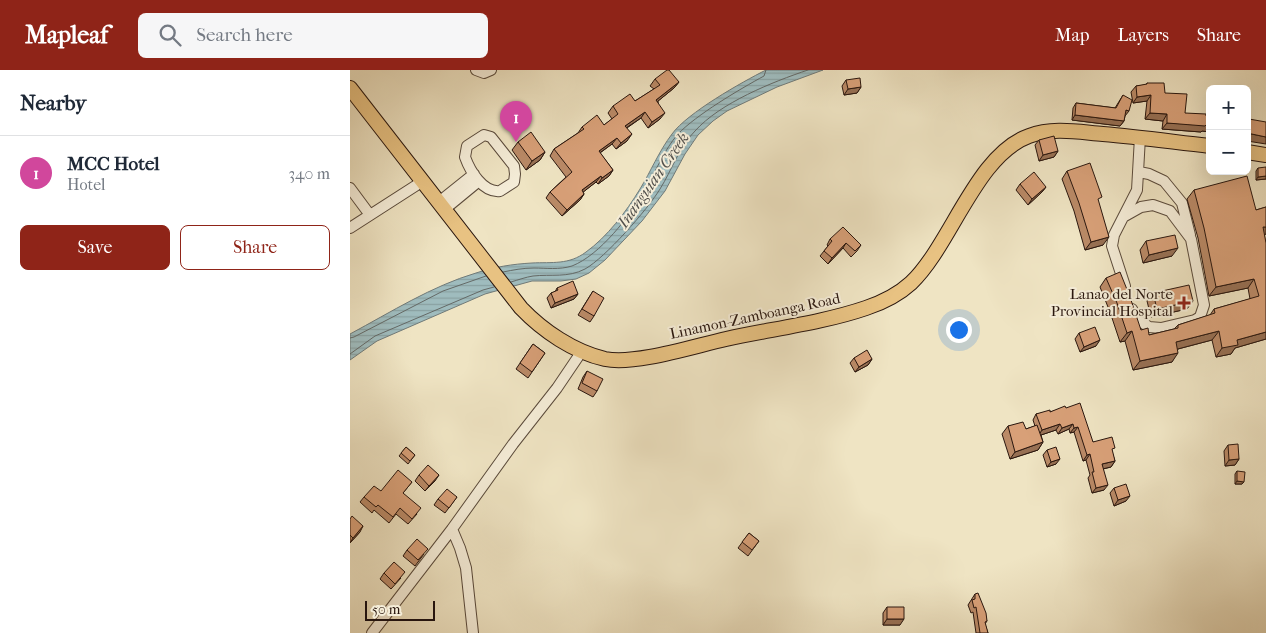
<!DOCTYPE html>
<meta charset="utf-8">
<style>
body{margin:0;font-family:"IM FELL French Canon",serif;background:#f6f6f7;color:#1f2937}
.controls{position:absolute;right:15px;top:15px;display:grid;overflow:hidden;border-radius:8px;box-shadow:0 5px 20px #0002}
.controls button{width:45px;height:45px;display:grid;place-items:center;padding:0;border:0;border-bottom:1px solid #e0e1e3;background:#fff;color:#1f2937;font:25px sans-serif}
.scale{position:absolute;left:15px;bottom:12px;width:70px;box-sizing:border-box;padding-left:5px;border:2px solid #29160e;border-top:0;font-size:14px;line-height:18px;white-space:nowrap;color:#29160e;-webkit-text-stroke:4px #f5edd8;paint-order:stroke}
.you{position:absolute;left:608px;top:259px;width:18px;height:18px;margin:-12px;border:4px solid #fff;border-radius:50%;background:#1a73e8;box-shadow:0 0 0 8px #1a73e833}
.badge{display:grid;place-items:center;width:32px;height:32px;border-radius:50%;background:#8f2418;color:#fff;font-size:16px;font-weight:700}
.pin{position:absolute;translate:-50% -41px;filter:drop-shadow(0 1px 2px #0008)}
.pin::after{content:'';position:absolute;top:26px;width:18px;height:15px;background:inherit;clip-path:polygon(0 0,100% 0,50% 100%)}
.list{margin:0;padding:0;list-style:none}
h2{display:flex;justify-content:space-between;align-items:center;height:65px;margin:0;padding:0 20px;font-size:21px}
h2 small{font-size:16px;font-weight:400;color:#747a83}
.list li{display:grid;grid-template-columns:32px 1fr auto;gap:15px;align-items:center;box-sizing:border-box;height:75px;padding:0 20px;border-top:1px solid #e0e1e3}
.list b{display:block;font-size:19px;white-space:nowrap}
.list p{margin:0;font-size:16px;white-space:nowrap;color:#747a83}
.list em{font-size:16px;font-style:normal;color:#747a83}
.actions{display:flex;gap:10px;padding:15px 20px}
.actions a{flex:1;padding:11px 0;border:1px solid #8f2418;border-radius:8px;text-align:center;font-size:18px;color:#8f2418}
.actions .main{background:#8f2418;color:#fff}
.icon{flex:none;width:28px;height:28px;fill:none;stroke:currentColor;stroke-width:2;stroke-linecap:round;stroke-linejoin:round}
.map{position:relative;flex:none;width:916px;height:563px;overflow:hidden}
header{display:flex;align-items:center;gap:30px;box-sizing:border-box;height:70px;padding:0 25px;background:#8f2418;color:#fff}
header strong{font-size:24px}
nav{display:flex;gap:28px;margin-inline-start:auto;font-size:18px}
.search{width:350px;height:45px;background:#f6f6f7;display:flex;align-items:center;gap:12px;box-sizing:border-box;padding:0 18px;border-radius:8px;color:#747a83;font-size:19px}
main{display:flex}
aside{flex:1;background:#fff}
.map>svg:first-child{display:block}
.water{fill:url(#water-rules);stroke:#707a78}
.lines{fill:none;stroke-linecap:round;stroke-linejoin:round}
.shore{stroke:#646966;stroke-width:1}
.minor-casing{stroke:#5a4a3b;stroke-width:12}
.highway-casing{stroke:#29160e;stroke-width:16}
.minor{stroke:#f5edd8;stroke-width:10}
.highway{stroke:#e8c282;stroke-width:14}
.wall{fill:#ba8a67;stroke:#29160e}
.shaded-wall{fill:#977054;stroke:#29160e}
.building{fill:#d8a078;stroke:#29160e}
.poi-dot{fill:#8f2418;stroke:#f5edd8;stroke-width:2}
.labels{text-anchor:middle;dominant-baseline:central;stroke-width:4;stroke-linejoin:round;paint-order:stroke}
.poi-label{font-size:15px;fill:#29160e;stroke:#f5edd8;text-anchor:end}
.street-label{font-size:15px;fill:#29160e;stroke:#f5edd8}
.water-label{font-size:16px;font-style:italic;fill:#52504c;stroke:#f5edd8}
</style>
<header>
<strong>Mapleaf</strong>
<div class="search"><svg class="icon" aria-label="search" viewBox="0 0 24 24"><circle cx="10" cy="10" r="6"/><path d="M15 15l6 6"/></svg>Search here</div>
<nav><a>Map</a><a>Layers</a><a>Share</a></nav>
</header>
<main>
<aside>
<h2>Nearby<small></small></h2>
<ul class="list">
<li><span class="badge" style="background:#d1479c">1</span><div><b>MCC Hotel</b><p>Hotel</p></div><em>340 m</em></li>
</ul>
<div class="actions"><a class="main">Save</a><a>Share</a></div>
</aside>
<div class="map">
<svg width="916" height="563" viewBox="0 0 916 563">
<defs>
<pattern id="water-rules" width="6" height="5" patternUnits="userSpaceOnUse" patternTransform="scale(1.25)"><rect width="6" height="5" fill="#9fbcbe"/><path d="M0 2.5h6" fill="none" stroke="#89a1a2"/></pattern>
</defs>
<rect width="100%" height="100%" fill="#efe4c3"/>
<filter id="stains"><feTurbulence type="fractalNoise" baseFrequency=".004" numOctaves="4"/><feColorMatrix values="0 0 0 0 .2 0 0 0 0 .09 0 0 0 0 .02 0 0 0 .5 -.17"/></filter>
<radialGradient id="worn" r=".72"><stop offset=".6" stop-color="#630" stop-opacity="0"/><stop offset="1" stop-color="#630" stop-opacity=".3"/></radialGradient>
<path class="water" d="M416,0H473L427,17L377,41L363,51L348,65L335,84L315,121L292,151L255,190L239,203L226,209L211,211H182L135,224L27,271L0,290V264C41,242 82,216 126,203C144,197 163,194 182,193C202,192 219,195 236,182C257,167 276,142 290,119C301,101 309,81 322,64C337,43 392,12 416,0Z"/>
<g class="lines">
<path class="shore" d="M153,202C163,200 173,198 184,198C196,198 209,200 222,196C250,185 280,146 295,120C306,101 314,80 328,64C346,45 390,19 414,6L416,0
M161,212C168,210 176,207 183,206C201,204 218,208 235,199C255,188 298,139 310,119C322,100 329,77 345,61C370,33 422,12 458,0
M0,268L4,267L93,221L136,206
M0,284L25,266L133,220L144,217"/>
<defs>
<path id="minor" d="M126,0L134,3L141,0
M134,65L141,67L164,96L165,104L164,112L150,121C133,123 120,101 115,87L117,76Z
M789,102L799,104L814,111L832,133L840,165
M0,118L20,145
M89,132L124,104
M95,139L129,111
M775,146L791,137L803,135L820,141L841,169L854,235L850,247L845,250L811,258L799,257L793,253L787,250L782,239
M0,158L73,111
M775,216L762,176L764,165L787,120L790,67
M102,459L110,478L116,498L123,563
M22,563L102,459L163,374L207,318L232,281"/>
<path id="highway" d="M0,18L171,238C193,261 224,282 255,289C286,295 344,276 376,269C421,259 472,253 516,238C531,233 549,224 561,213C601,175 626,85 679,66C703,57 728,62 753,64C789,67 824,72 860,76
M897,82L916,85"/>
</defs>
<use href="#minor" class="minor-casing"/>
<use href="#highway" class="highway-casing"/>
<use href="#minor" class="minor"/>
<use href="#highway" class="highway"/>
</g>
<path class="wall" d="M305,9L329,12L324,18L308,31L310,49L298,58L291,48L277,58V71L266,79L262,74L250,83L263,100L259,106L248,114L246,112L233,122L234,124L230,130L212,146L196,128L200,122L216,107L200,86L204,79L228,63L232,57L254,55L262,49L258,43L263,36L285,31L304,19L300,16Z
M496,10L511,17L507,23L494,25L492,16Z
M797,13L815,23L835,43L859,62L852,61L851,62L812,59L813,51L795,49L797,31L783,33L781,22L786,16L796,15Z
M773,25L775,46L774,51L770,56L722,50L723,38L726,33L765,38Z
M689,70L708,81L704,87L689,91L685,75Z
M168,72L195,82L190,90L176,100L162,80Z
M908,98L916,109L906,110V101Z
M717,101L753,175L735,180L724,141L712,109Z
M670,114L696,117L692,122L678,135L666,120Z
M844,120L906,140L916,137V164L914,165L916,173V269L885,278L881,284L866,287L862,270L828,279L822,292L783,300L775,271L770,272L760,242L750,217L756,208L791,260L799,265L824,259L828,255L860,245L864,239L900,229L898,218L859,226L848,168L837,129Z
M480,169L511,175L507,181L501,187L493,178L478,194L470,186L478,176L477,175Z
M796,171L822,186L793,193L790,180Z
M207,218L228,224L224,229L201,238L197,228L201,223L205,222Z
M243,221L244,246L240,252L228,245Z
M803,223L837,239L801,247L797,231Z
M729,263L746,276L730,282L725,269Z
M183,274L195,283L178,308L166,299Z
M504,288L522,289L518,295L505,302L500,293Z
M237,301L247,321L243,327L228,319L233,307Z
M716,338L743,372L762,382L765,391L761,397L753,399L754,420L742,423L738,408L740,405L736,390L733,391L724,362L720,363L719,359L708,364L706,360L691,365L693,372L688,380L660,389L652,364L658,356L676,359L685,356L683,350L686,344L700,342Z
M878,375L889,389L885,395L875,396L874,381Z
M56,377L65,385L58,394L49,386Z
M697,380L706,394L697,397L693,385Z
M887,401L892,414H885V404Z
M69,405L85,411L75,421L65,411Z
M62,412L53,423L67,444L58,454L46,444L39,453L24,440L22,443L10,432L14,427Z
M764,418L776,431L764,436L760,423Z
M107,427L95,443L84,435L88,429Z
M0,449L10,462L0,473Z
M399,463L409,471L398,486L388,478Z
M57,480L74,484L65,496L53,486Z
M34,503L51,508L41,519L30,509Z
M625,524L637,551L635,554L638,563H626L623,542L621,543L618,535Z
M537,537L550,555H533V543Z"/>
<path class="shaded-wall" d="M329,12L324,18L302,36L306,30Z
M511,17L507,23L494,25L498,19Z
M801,25L797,31L783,33L787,27Z
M776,40L779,41L775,46L772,45Z
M295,42L291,48L270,62L275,56Z
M315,43L310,49L298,58L302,52Z
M800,43L817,44L813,51L795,49Z
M725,45L774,51L770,56L722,50Z
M817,53L860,55V61L859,62L852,61L851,62L812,59Z
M897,63L916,67V74L897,71Z
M282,64L277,71L266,79L271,73Z
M267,68L262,74L244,87L249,81Z
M708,81L704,87L689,91L693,85Z
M195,82L190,90L176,100L182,91Z
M263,100L259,106L248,114L252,108Z
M251,106L246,112L227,127L232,120Z
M916,106V109L906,110L908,107Z
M696,117L692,122L678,135L682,129Z
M234,124L230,130L212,146L217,140Z
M913,157H916V164L906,167Z
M759,167L753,175L735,180L741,172Z
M496,173L493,178L478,194L482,188Z
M828,178L822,186L793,193L799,185Z
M904,209L898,218L859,226L866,217Z
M228,224L224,229L201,238L205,233Z
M843,231L837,239L801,247L807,239Z
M782,261L775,271L770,272L777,263Z
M869,261L862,270L820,281L826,272Z
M916,262V269L885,278L881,284L866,287L872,278L887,270Z
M750,270L746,276L730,282L734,277Z
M828,283L822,292L783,300L790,291Z
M522,289L518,295L505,302L509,297Z
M710,354L706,360L688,366L692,360Z
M723,354L719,359L708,364L712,358Z
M728,357L724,362L720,363L724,358Z
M693,372L688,380L660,389L665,382Z
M740,384L736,390L733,391L737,385Z
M710,389L706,394L697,397L701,392Z
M889,389L885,395L875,396L879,390Z
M765,391L761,397L748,400L752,394Z
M89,405L85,411L75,421L79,416Z
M887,411L894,412L892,414H885Z
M758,415L754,420L742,423L746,418Z
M780,426L776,431L764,436L768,430Z
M13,456L10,462L0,473L3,468Z
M537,549H554L550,555H533Z"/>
<path class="building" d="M317,0H319L329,12L306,30L315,43L302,52L295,42L275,56L282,64L271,73L267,68L249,81L263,100L252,108L251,106L232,120L234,124L217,140L200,122L222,102L204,79L234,59L232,57L247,45L254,55L268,44L263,36L280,24L285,31L310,15L305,9Z
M510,8L511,17L498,19L496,10Z
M797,13H814L815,23L837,24L835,43L856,44V46L860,47V55H856L855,56L817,53V44L800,43L801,25L787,27L786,16L797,14Z
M773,25L782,30L779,41L776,40L774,51L725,45L726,33L766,38Z
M899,49L916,52V67L897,63V58Z
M181,62L195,82L182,91L168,72Z
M704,66L708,81L693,85L689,70Z
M740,93L752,127L748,129L759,167L741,172L729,133L717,101Z
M916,97V106L908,107V98Z
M684,102L696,117L682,129L670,114Z
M897,106L906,140L916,137V157H913L916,173V262L887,270L888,275L872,278L869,261L826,272L828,283L790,291L782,261L777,263L767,233L756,208L770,202L780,227L791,260L798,258L799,265L828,258V255L865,243L864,239L909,226L904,209L866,217L854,158L844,120Z
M493,157L511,175L505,181L496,173L482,188L474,181L482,171L480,169Z
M825,165L828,178L799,185L796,171Z
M223,211L228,224L205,233L201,223L208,220L207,218Z
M839,215L843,231L807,239L803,223Z
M243,221L254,228L244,246L232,239Z
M745,257L750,270L734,277L729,263Z
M183,274L195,283L182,302L170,293Z
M517,280L522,289L509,297L504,288Z
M237,301L253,309L247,321L232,313Z
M730,333L743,372L762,367L765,378L762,379L765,391L752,394L758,415L746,418L742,402H744L740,384L737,385L728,357L724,358L723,354L712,358L710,354L692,360L686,344L700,340V342L715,336L716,338Z
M673,352L676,359L687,355L693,372L665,382L658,356Z
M888,374L889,389L879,390L878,375Z
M56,377L65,385L60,391L51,383Z
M706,377L710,389L701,392L697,380Z
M78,395L89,405L79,416L69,405Z
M48,400L62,412L53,423L71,438L62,449L50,438L43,447L28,435L26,437L14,427L24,416L31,421Z
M887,401L895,402L894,412L887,411Z
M776,414L780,426L768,430L764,418Z
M97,419L107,427L99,438L88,429Z
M2,446L13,456L3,468L0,465V449Z
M399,463L409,471L402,480L392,472Z
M67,469L78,479L68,490L57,480Z
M44,492L55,502L45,514L34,503Z
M628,523L636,543L637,551L635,552L638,563H630L626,537L624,538L622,530L625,529V524Z
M537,537H554V549H537Z"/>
<path class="poi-dot" d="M831.5 225.5h5v5h5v5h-5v5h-5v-5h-5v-5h5z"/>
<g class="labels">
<g class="poi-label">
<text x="823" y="224">Lanao del Norte<tspan x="823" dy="17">Provincial Hospital</tspan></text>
</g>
<g class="street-label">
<text transform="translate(405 246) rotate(-12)">Linamon-Zamboanga Road</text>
</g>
<g class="water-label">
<text transform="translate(303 110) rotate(-55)">Inanguian Creek</text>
</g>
</g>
<rect width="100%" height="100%" filter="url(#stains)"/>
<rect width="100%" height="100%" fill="url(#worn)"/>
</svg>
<div class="controls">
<button>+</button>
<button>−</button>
</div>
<div class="scale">50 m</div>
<div class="you"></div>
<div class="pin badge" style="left:166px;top:72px;background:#d1479c">1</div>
</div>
</main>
